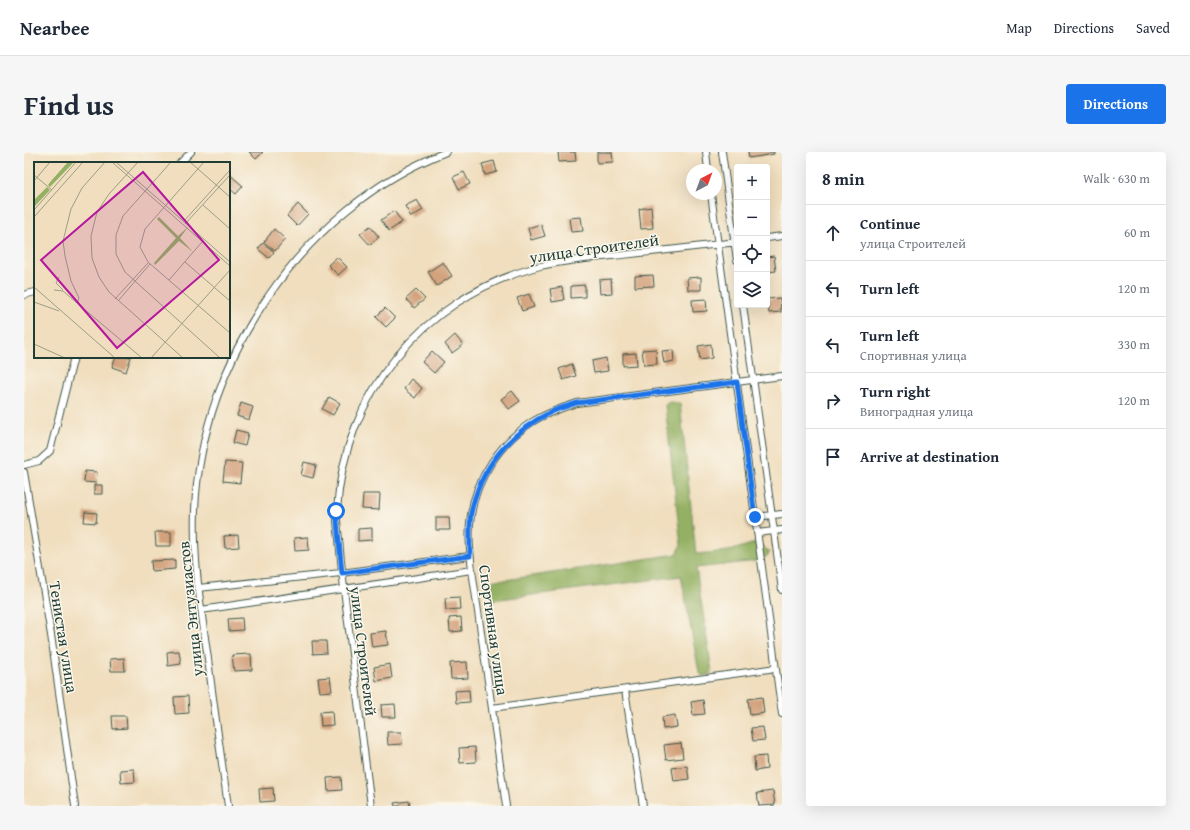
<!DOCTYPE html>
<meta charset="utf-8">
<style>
body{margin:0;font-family:"Gentium Book Plus",serif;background:#f6f6f7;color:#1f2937}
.controls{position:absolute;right:12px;top:12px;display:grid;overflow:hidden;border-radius:4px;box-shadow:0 4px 16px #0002}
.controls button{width:36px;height:36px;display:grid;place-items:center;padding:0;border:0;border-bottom:1px solid #e0e1e3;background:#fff;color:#1f2937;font:20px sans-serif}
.compass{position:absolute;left:662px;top:12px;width:36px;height:36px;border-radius:50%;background:#fff;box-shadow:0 4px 16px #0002;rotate:41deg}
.stop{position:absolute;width:12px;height:12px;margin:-9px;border:3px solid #1a73e8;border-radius:50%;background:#fff}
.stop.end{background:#1a73e8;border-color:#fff;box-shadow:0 1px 4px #0008}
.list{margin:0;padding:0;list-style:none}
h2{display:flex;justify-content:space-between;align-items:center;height:52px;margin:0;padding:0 16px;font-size:17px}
h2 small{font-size:13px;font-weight:400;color:#747a83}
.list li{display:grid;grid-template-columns:26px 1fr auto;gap:12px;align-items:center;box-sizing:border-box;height:56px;padding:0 16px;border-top:1px solid #e0e1e3}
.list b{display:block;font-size:15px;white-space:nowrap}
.list p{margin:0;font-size:13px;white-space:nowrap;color:#747a83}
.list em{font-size:13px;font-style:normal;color:#747a83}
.icon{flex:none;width:22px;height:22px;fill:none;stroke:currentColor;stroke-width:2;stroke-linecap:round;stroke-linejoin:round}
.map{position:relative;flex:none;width:758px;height:654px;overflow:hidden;border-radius:4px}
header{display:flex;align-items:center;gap:24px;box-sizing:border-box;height:56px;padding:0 20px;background:#fff;border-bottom:1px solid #e0e1e3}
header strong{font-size:19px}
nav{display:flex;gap:22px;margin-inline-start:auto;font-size:14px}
.intro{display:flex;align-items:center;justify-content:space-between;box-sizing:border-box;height:96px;padding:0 24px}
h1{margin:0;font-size:28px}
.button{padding:10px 18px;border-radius:4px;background:#1a73e8;color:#fff;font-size:14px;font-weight:700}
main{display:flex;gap:24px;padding:0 24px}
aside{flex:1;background:#fff;border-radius:4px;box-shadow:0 4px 16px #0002}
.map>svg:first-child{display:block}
.forest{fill:#94b163;stroke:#5a774c}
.building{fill:#d3a27d}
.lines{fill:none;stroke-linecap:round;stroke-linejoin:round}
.street-casing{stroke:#3e5549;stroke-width:8}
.street{stroke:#fff;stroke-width:6}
.route{stroke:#1a73e8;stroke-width:5}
.labels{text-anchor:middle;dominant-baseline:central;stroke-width:3;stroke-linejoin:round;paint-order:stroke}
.street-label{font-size:16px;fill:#1f3d34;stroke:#fbf7ec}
.inset-road{fill:none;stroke:#9c9e87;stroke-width:1}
.view{fill:#b5179e;fill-opacity:0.15;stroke:#b5179e;stroke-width:2}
.inset-edge{fill:none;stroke:#1f3d34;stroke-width:2}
</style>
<header>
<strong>Nearbee</strong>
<nav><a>Map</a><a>Directions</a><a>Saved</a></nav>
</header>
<div class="intro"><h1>Find us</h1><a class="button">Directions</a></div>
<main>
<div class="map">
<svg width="758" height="654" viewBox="0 0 758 654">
<rect width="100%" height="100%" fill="#fbf7ec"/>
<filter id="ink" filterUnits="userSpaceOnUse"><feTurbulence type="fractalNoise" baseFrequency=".025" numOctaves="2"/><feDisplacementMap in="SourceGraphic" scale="8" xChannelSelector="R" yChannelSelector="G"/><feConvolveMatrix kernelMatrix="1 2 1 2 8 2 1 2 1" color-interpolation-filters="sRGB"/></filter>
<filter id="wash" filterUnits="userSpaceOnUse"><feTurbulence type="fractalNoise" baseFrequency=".012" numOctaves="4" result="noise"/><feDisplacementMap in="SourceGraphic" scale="16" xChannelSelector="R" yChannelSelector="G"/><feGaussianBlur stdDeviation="0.9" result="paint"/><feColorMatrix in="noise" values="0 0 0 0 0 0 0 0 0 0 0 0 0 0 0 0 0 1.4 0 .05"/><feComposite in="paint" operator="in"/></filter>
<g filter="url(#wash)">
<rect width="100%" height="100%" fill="#f0debe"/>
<path class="forest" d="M645,250L656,251L672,402L705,399L731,391L736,393L746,400L743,404L733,409L672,416L688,520L683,523L678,524L675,520L657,424L469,448L464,440C467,428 468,427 481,428L653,402L657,393L641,253Z"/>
<g id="blocks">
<path class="building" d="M225,0H239L232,7Z
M534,0H551L552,9L535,10Z
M573,0H588L589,10L573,11Z
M724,0H750V2L725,6Z
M470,9L473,20L461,23L458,12Z
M440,20L446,32L435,37L429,25Z
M205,22L219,34L212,42L205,36Z
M393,48L399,58L387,65L381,54Z
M274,52L284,62L273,74L263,64Z
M627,55L629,76L617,77L615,57Z
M370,59L378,70L365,79L357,68Z
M557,65L559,79L547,80L545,66Z
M517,72L521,84L507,88L504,76Z
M346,74L355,85L346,93L336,82Z
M250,77L261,87L251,99L240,90Z
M239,91L250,100L245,106L234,97Z
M750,104L752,119L743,120V105Z
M313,105L323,115L314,123L304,113Z
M419,110L428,124L413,134L404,120Z
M629,123L630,134L611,135V124Z
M677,125V138H664L663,126Z
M587,127L588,141L576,142L575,128Z
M561,133V145L547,146V134Z
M538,135L540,148L528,150L526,137Z
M392,138L401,147L390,156L382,147Z
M505,142L510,155L498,159L493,146Z
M756,146L757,160L745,161L743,147Z
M682,147L683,159L669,160L668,148Z
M361,156L371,166L362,175L352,165Z
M431,183L439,193L428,201L421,192Z
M687,192L688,206L676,208L674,194Z
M632,197L633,212L620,213L618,198Z
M649,198L650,209L640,211L638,199Z
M408,199L420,210L410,221L398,210Z
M612,201L613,213L599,214V202Z
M92,205H107L102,220L88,215Z
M582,206L584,219L570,221L568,209Z
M548,212L552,224L539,228L535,217Z
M387,227L398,236L391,246L380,237Z
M488,239L496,249L485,257L477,247Z
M305,245L316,251L309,263L298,257Z
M217,251L229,255L225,268L213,264Z
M212,278L224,281L221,294L209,291Z
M201,310L218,311L216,331L199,329Z
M280,310L292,313L289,326L277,323Z
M61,319L73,320L72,331L60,330Z
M70,333H78V342H70Z
M339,342H356L355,358L338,357Z
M61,360L73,361L72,371L60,370Z
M412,365H425L426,378H412Z
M348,376V388L334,389V377Z
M131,380H147V394H132Z
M214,383L215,395L201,396L200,384Z
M284,385L285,398L271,399L270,386Z
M151,408V417L128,419L127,409Z
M435,445L436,457L422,458L421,446Z
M437,465L438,479L426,480L425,466Z
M218,466L219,478L205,479L204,467Z
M362,479L364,493L348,495L346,481Z
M288,489H302L303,501L289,502Z
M155,499L157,512L144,514L143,500Z
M227,502L228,518L210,519L208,503Z
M100,506L101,519H87L86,507Z
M443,510L444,526L427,527L426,511Z
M366,512L368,526L352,529L350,515Z
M306,525L308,539L296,540L294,526Z
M445,538L446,550L432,551L431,539Z
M164,544L165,561L151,562L150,545Z
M738,545L740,561L726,563L724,547Z
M679,548L681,562L669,563L667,550Z
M371,552L372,565H358L357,553Z
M308,559L309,573L297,574L296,560Z
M651,563L653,575L639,577L638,565Z
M88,564H102L103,576L89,577Z
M739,575L741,588L729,589L727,576Z
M363,580H377L378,592L364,593Z
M657,591L659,606L642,608L640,593Z
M451,595L452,610L436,611L435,596Z
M742,604L743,617L731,619L730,605Z
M663,614L665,627L650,629L648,616Z
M110,617L111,630L97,631L96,618Z
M317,625L318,638L304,639L303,626Z
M249,636L250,649L236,650L235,637Z
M749,639L751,653L735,654L733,641Z
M385,649L386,654H371L370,651Z"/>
</g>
</g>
<g filter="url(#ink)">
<use href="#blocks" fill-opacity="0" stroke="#3e5549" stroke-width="1"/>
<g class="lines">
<defs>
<path id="street" d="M682,0L684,18
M698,0L713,108
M156,11L167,0
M687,42L758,562
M743,86L758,84
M0,143L11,140
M719,153L758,438
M0,313L15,309L26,299L50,205
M0,320L27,483L51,654
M731,365L758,362
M733,381L758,378
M174,436L317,421L446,404
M177,458L448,418
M601,538L619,654
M468,556L752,516
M204,654C197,605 190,556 184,507C177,457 169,408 171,358C177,207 279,55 422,0
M347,654C339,590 331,526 323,462C320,437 317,412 315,387C314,377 312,367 313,358C320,242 398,148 509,116C534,109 562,107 588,104C629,100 671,95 713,90
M482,654L448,418C446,399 444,381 447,363C452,326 477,290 508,270C522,261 537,256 553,251L758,224"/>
</defs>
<use href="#street" class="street-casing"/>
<use href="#street" class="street"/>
</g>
</g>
<g class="lines" filter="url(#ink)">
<path class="route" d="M312,359L318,421L446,404C446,390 445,375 447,361C456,316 486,280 527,260C535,256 544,254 553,251L713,230L731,365"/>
</g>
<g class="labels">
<g class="street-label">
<text transform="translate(570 96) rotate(-8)">улица Строителей</text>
<text transform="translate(166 457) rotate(-96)">улица Энтузиастов</text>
<text transform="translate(470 478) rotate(82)">Спортивная улица</text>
<text transform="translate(40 485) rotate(81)">Тенистая улица</text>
<text transform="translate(340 499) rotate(83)">улица Строителей</text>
</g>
</g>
<g transform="translate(10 10)">
<rect width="196" height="196" fill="#f0debe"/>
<path d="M34,0H40L16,25L14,23L17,19ZM13,25L16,28L0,45V38ZM125,55L144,74L154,65L146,76L159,90L145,79L121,103L120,101L142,76L123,57Z" fill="#94b163"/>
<path class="inset-road" d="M71,0L48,26L37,47L29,79L31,94L37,119L45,136L43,141L108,196M78,0L196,104M82,0L196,100M104,0L75,32L63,50L57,74L58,96L65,115L75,130L149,196M137,0L89,54L82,73V92L91,110L186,196M156,0L196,35M170,0L111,67L106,85L114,100L196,171M0,13L18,28M0,19L16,0M169,43L196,67M0,48L42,0M0,55L49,0M150,59L196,8M151,62L196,13M151,100L196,139M25,115L22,121L29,128M135,118L168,80M0,125L81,196M20,128L29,129L43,141M81,137L114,101M84,139L116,102M0,140L25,149M0,182L31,196M117,196L196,108"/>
<path class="view" d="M109,10L185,98L83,186L7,98Z"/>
<rect width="196" height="196" class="inset-edge"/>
</g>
</svg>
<div class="controls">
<button>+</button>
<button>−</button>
<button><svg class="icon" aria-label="locate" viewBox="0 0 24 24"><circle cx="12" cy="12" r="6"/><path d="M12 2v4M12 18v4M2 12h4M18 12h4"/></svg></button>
<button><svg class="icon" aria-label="layers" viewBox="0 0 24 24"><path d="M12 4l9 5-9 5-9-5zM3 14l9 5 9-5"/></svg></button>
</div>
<svg class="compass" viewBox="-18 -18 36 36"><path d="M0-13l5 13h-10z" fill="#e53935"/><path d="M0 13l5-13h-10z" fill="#747a83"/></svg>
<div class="stop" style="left:312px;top:359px"></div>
<div class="stop end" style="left:731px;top:365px"></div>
</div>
<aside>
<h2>8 min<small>Walk · 630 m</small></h2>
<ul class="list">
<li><svg class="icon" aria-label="ahead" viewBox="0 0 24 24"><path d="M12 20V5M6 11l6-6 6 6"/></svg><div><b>Continue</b><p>улица Строителей</p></div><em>60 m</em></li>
<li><svg class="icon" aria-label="left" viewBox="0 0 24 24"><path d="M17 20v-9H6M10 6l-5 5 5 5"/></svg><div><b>Turn left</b></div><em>120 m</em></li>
<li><svg class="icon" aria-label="left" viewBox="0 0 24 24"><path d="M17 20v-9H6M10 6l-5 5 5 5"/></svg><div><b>Turn left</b><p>Спортивная улица</p></div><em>330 m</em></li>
<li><svg class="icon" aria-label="right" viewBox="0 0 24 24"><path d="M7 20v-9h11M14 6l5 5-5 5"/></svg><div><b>Turn right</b><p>Виноградная улица</p></div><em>120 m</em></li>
<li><svg class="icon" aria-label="arrive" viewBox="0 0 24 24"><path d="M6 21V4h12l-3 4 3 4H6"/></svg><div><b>Arrive at destination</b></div></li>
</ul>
</aside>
</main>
